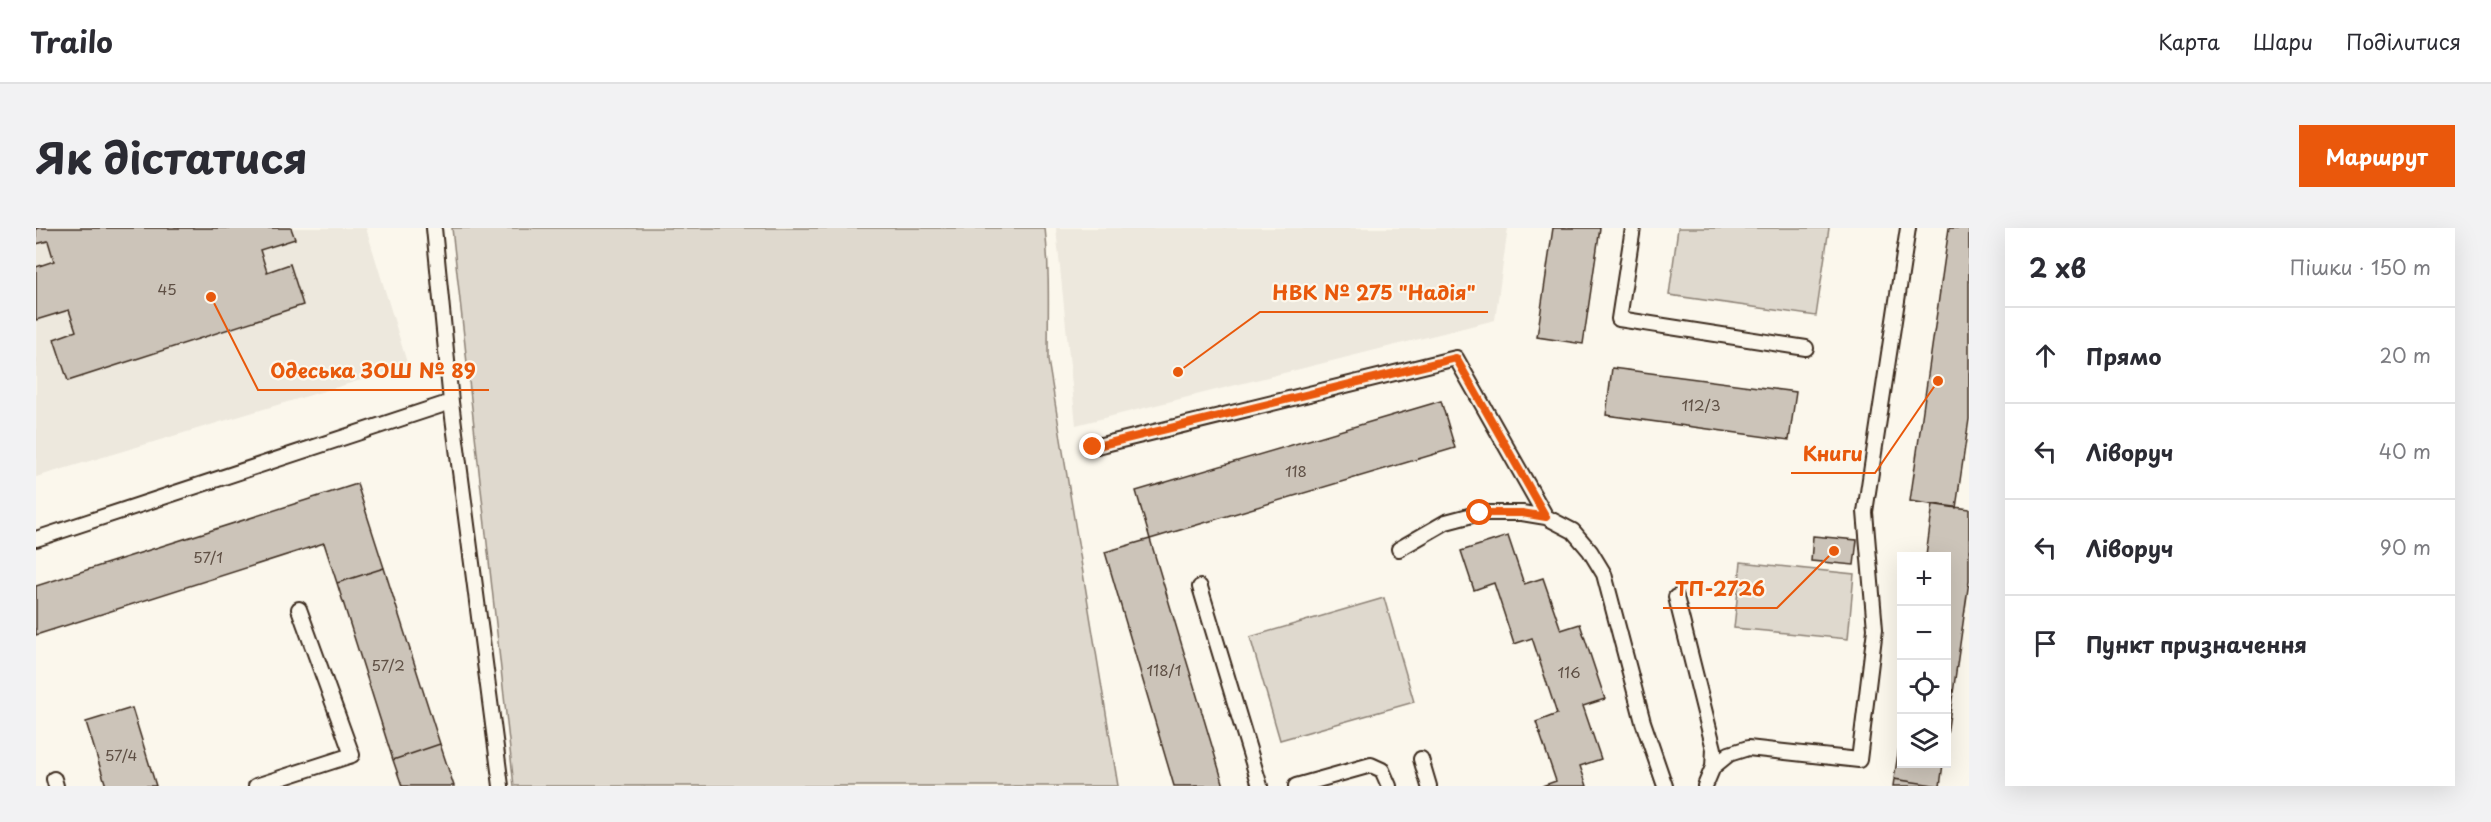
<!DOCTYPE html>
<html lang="uk">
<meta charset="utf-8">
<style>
body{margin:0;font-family:"Playpen Sans",sans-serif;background:#f2f2f3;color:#2b2b33}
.controls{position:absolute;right:18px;bottom:18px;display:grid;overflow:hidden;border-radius:0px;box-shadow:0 6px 24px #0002}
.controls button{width:54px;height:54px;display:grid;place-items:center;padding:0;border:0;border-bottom:2px solid #e1e1e2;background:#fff;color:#2b2b33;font:30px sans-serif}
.stop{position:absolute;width:18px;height:18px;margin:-14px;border:4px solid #ea580c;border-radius:50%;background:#fff}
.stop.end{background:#ea580c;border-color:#fff;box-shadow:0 2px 6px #0008}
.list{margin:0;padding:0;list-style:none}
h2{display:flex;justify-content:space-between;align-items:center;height:78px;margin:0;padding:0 24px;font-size:26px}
h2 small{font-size:20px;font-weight:400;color:#7c7c81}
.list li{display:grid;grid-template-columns:39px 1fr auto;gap:18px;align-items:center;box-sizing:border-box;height:96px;padding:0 24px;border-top:2px solid #e1e1e2}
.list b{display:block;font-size:22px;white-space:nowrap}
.list em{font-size:20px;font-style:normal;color:#7c7c81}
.icon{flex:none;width:33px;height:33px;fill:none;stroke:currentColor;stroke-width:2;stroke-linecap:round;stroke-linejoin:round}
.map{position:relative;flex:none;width:1933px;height:558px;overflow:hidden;border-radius:0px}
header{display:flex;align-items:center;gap:36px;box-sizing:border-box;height:84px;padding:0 30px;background:#fff;border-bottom:2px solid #e1e1e2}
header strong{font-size:28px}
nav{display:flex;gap:33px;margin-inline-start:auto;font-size:21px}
.intro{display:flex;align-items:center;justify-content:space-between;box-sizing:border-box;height:144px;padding:0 36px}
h1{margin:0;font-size:42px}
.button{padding:15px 27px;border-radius:0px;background:#ea580c;color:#fff;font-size:21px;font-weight:700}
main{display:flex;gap:36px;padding:0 36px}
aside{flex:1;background:#fff;border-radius:0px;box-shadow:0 6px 24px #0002}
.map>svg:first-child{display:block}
.built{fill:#ede8dd}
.green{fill:#dfd9ce;stroke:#8d8276;stroke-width:1.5}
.building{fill:#ccc4b9;stroke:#3b2a1e;stroke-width:1.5}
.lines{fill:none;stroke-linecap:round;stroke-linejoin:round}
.service-casing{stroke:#3b2a1e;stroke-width:18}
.service{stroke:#fbf7ec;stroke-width:14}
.route{stroke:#ea580c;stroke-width:8}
.labels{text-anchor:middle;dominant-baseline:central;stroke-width:4.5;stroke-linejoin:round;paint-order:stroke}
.number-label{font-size:15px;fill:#5f5045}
.leader{fill:none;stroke:#e8590c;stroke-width:2}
.callout-dot{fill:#e8590c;stroke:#fbf7ec;stroke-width:2}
.callout-label{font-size:20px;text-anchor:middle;font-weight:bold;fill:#e8590c;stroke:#fbf7ec;stroke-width:4.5;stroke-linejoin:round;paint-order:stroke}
</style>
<header>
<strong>Trailo</strong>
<nav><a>Карта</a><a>Шари</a><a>Поділитися</a></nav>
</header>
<div class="intro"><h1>Як дістатися</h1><a class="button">Маршрут</a></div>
<main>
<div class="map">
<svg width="1933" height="558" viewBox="0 0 1933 558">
<rect width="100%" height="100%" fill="#fbf7ec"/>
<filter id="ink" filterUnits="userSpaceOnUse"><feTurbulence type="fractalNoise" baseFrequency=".0167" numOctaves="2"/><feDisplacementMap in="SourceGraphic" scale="12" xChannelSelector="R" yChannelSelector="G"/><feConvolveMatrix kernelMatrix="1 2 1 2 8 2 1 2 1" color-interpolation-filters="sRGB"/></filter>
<g filter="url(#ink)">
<path class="built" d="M0,0H330L372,138L0,249Z
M1020,0H1472L1459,92L1040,197Z"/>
<path class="green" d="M416,0H1009C1014,44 1012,88 1012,132L1082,558H478Z
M1642,0H1793L1780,88L1633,67Z
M1705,334L1818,346L1812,411L1698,400Z
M1348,370L1378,474L1244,512L1214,409Z"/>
<path class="building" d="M0,0H255L259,11L224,22L231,44L254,36L267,77L32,153L18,111L40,103L33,82L0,92V39L18,33L12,13L0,16Z
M1517,0H1564L1547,116L1501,109Z
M1913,0H1933V191L1920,280L1874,273Z
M1576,140L1760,164L1753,212L1570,187Z
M1405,173L1419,220L1114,311L1100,263Z
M321,256L348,340L301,355L288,315L0,407V358Z
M1897,276L1933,281V353L1910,514V328H1890Z
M1472,308L1488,356L1507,350L1525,402L1544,396L1569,471L1547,478L1565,531L1544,538L1551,558H1506L1520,553L1500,494L1521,486L1496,410L1478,416L1458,355L1438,362L1425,323Z
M1777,308L1821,312L1818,337L1775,333Z
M1114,311L1188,558H1138L1069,324Z
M348,340L404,516L357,532L301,355Z
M96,480L120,558H70L50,494Z
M1866,500V536H1907L1904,558L1858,551Z
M404,516L418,558H366L357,532Z
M1858,551L1904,558H1857Z"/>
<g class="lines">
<defs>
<path id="service" d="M1597,0L1583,91L1770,120
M415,174L465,558
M1057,219L1420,130L1510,289
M0,311L415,174L398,0
M1363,321L1410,294L1444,285H1486L1510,289L1537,303L1554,323L1568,346L1607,494L1629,558
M1164,359L1224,558
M1640,369L1678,521L1677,539L1669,558
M1385,531L1393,558
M1677,539L1693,526L1712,520L1823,532L1839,401L1829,284L1872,0
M18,551L20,558
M220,558L316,527L263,381
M1260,558L1335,537L1346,542L1353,558"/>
</defs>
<use href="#service" class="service-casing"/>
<use href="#service" class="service"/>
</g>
</g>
<g class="lines" filter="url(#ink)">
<path class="route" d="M1057,219L1420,130L1510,289L1486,285H1444"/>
</g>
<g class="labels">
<g class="number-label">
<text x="131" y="60">45</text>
<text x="1665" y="176">112/3</text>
<text x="1260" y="242">118</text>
<text x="172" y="328">57/1</text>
<text x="352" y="436">57/2</text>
<text x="1128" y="441">118/1</text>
<text x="1533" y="443">116</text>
<text x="85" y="526">57/4</text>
</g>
</g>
<path class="leader" d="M1142 144L1224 84H1452M175 69L222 162H453M1902 153L1839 245H1755M1798 323L1741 380H1627"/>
<g class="callout-dot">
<circle cx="1142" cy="144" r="6"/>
<circle cx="175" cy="69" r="6"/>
<circle cx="1902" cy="153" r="6"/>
<circle cx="1798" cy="323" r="6"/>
</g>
<g class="callout-label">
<text x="1338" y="72">НВК № 275 "Надія"</text>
<text x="337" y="150">Одеська ЗОШ № 89</text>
<text x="1797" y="233">Книги</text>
<text x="1684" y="368">ТП-2726</text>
</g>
</svg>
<div class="controls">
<button>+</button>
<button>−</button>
<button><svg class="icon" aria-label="locate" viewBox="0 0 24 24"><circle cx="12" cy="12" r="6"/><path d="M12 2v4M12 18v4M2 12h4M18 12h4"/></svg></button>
<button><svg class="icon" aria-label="layers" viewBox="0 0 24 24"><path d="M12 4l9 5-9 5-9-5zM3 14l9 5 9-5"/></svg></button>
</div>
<div class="stop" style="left:1444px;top:285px"></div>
<div class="stop end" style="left:1057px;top:219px"></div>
</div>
<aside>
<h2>2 хв<small>Пішки · 150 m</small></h2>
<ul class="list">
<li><svg class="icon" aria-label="ahead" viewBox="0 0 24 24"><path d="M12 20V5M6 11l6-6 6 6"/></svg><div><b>Прямо</b></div><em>20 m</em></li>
<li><svg class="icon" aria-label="left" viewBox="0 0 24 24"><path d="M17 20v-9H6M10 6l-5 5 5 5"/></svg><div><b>Ліворуч</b></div><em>40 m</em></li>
<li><svg class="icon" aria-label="left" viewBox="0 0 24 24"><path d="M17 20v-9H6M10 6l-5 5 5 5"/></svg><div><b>Ліворуч</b></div><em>90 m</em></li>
<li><svg class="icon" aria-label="arrive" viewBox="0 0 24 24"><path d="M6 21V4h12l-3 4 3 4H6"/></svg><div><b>Пункт призначення</b></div></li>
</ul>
</aside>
</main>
